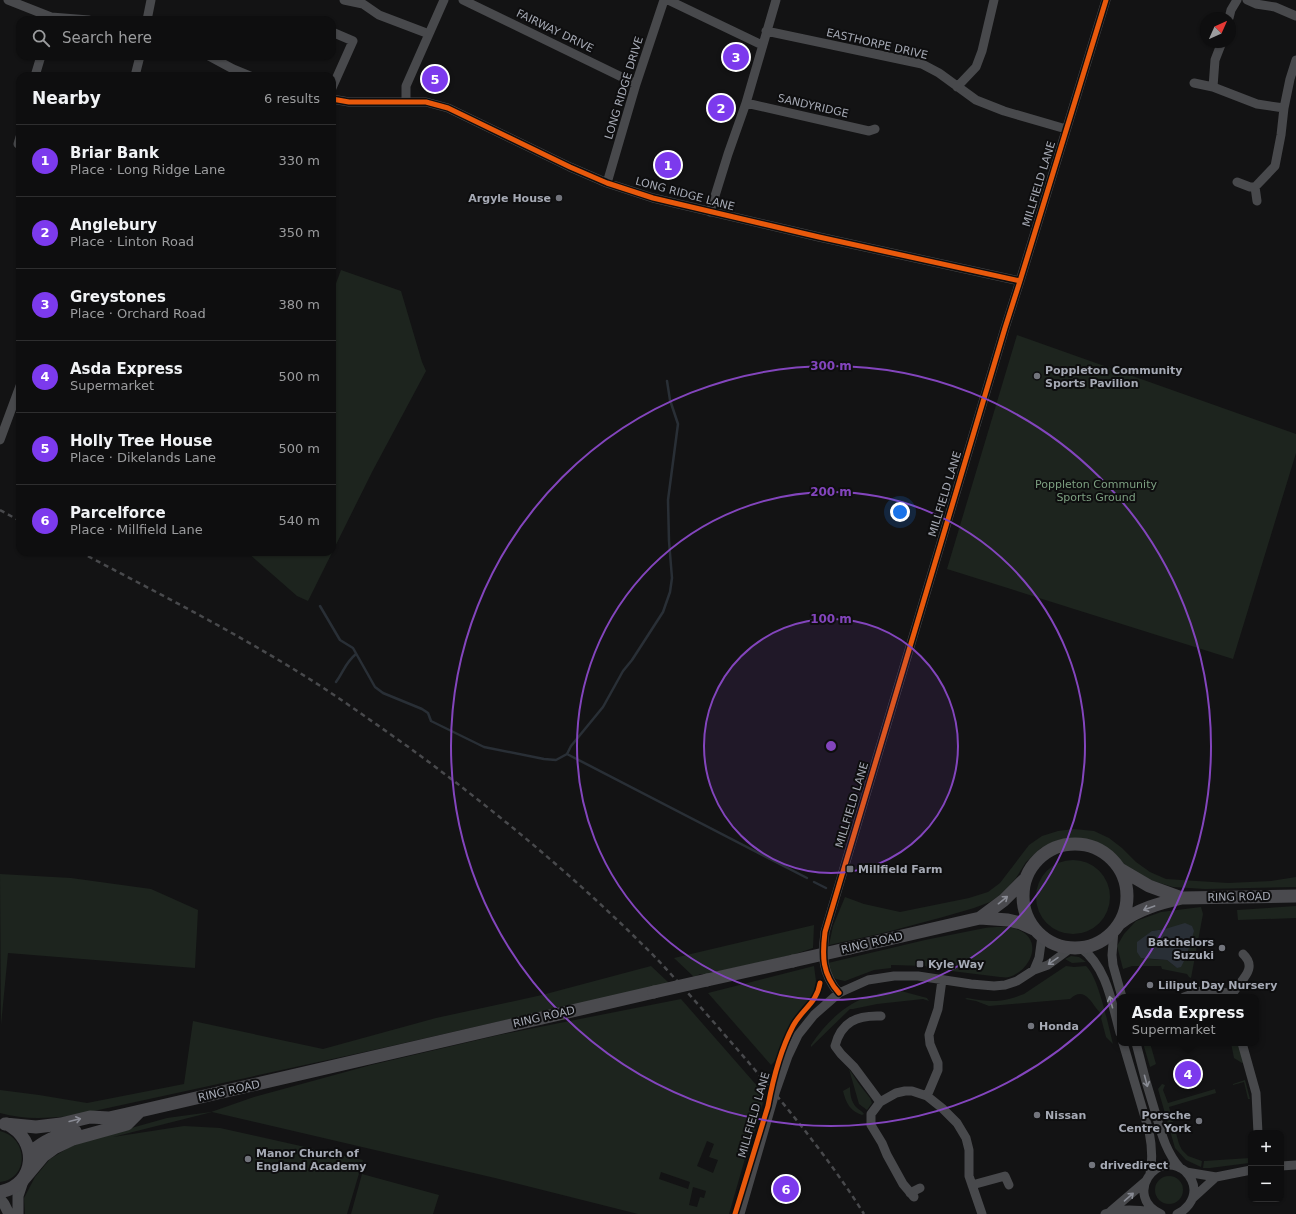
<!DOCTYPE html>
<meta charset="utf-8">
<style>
body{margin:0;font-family:"DejaVu Sans",sans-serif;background:#171718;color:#f1f3f6}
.controls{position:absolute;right:12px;bottom:12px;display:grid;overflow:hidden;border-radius:8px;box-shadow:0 1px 3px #0004}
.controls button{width:36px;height:36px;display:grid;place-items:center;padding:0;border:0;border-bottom:1px solid #2e2e2f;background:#0e0e0f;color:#f1f3f6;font:20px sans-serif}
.compass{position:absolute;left:1200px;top:12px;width:36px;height:36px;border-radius:50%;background:#0e0e0f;box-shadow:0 1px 3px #0004;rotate:45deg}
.you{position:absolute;left:900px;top:512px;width:14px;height:14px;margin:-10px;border:3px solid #fff;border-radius:50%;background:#1a73e8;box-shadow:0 0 0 6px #1a73e833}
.badge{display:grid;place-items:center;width:26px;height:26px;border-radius:50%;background:#7c3aed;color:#fff;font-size:13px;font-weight:700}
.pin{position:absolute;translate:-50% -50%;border:2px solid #fff;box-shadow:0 1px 4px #0006}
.popup{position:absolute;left:1117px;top:994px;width:142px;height:52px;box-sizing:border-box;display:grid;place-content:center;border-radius:8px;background:#0e0e0f;filter:drop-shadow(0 1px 3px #0005);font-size:13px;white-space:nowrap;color:#9b9c9e}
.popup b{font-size:15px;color:#f1f3f6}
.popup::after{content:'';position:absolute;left:50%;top:100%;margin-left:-8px;border:8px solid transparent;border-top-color:#0e0e0f}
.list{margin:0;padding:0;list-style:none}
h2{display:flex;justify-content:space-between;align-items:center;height:52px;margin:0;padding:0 16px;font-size:17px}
h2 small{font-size:13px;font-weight:400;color:#9b9c9e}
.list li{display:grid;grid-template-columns:26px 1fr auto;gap:12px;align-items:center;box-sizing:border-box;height:72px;padding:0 16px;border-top:1px solid #2e2e2f}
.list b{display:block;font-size:15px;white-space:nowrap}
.list p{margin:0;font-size:13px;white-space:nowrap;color:#9b9c9e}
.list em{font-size:13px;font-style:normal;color:#9b9c9e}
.icon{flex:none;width:22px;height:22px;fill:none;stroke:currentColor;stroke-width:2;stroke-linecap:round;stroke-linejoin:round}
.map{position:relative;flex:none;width:1296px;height:1214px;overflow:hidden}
.search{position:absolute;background:#0e0e0f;box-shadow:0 1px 3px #0004;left:16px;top:16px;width:320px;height:44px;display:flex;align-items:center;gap:10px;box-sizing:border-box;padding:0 14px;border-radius:12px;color:#9b9c9e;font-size:15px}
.panel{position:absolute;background:#0e0e0f;box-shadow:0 1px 3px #0004;left:16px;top:72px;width:320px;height:484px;border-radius:12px}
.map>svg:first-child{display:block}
.green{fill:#1d241e;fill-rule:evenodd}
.water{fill:#292f36}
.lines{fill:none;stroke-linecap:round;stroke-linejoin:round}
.stream{stroke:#292f36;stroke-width:2.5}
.minor{stroke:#48494c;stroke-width:9}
.major{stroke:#4a4b4e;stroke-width:11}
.highway{stroke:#4a4a4e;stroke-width:13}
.rail{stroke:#48494c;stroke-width:2.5;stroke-dasharray:5 4;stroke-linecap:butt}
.highway-bridge{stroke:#4a4a4e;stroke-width:13}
.cycleway-casing{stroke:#0e0e0f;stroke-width:8}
.cycleway{stroke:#e8590c;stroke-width:5}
.oneway{stroke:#8a8c95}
.oneway2{stroke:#898c95}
.ring{fill:none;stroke:#8345bd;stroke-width:2}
.poi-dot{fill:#72747c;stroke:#0e0e0f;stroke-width:1.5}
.labels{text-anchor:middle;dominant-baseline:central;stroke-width:4;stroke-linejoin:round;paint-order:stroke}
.street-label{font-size:11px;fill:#a5a9b4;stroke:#0e0e0f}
.poi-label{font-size:11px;font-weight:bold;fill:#a5a9b4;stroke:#0e0e0f;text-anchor:start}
.park-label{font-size:11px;fill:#7c9f80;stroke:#0e0e0f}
.centre{fill:#8345bd;stroke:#0e0e0f;stroke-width:2}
.ring-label{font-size:12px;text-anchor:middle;font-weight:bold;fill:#8345bd;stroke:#0e0e0f;stroke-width:4;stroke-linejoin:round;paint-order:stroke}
</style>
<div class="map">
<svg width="1296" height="1214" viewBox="0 0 1296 1214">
<rect width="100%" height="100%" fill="#131314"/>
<path class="green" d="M341,270L401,291L422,362L426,371L372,472L308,601L297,596L247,552H332V294Z
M1017,335L1296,434V453L1233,659L947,569Z
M1074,829L1094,831L1109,838L1122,848L1136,862L1150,872L1166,879L1228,883L1271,881L1296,877V887L1205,889L1173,887L1150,880L1127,867L1108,850L1093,842L1075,838L1058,840L1041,848L1026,862L1016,878L1004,892L990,902L974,908L943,917L883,933L829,945L833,926L845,897L864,904L900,912L969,898L988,892L1000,883L1029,845L1042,836L1058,831Z
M1036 897a37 37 0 1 1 74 0a37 37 0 1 1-74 0Z
M0,874L71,878L151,889L198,910L195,968L8,953L1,1025Z
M1296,906V918L1238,920L1237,910Z
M1201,907L1203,914L1191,978L1189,977L1187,974L1162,969L1161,966H1132L1123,969L1117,946L1124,934L1136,921L1161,912ZM1165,929L1177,968L1167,960L1149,959L1152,931Z
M814,925L813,948L792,955L707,974H700L694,977L674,958Z
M985,928C996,927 1009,926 1019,930C1044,941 1030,971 1009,977C1006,978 1003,977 1000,977L927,968L926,966L891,965V968L874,970L845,981L836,979L832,976L828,963L925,940Z
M1071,956L1079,957L1086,962L1072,963L1065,959Z
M651,966L669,983L369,1051L71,1116C47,1118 24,1120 0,1113V1090L39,1095L87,1103L184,1084L193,1021L323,1049L436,1018L542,995Z
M814,966L816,981L813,996L803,1006L794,1019L787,1033L776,1060L771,1065L708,993Z
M1066,966L1074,967L1086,966C1099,978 1108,1025 1113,1044L1106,1037L1101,1018L1102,1016C1101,1013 1098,1011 1096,1008C1090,999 1082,987 1070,999L989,1006L976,1001L965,999L967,998C990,1002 1001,1003 1024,994Z
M901,991L927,998L929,1001L923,999L877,1004L853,1009H850L811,1047V1045C832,1013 861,991 901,991Z
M681,999L765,1095L757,1125L746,1155L729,1214H638L495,1178L212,1112L113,1137L184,1126L220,1128L363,1160L347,1214H25L24,1198L35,1177L50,1159L68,1148L85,1141L167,1118L211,1112L254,1097L371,1065L499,1035ZM707,1141L714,1144L709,1157L718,1160L713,1173L697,1166ZM661,1172L690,1182L688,1189L659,1179ZM693,1187L706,1191L704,1198L700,1197L697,1207L689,1205Z
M1143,1043H1150L1156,1064L1150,1067Z
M1231,1043H1239L1244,1062L1242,1063L1234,1058Z
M849,1069L859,1084L870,1098L872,1103L867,1110L859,1104Z
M1245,1080L1250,1099H1248L1244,1082L1233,1085V1084Z
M1162,1084L1165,1085L1163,1090L1168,1103L1215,1089L1216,1093L1169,1107L1179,1144L1182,1150L1188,1156L1202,1161L1201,1167L1186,1160L1175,1148L1158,1089Z
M850,1087C850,1094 851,1101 856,1107C859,1110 862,1111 864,1114L862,1115C850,1111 846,1103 843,1091Z
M0,1131C29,1138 29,1179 0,1182Z
M1251,1157V1162L1249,1163L1210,1168H1203L1204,1161L1250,1158Z
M362,1174L439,1195L433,1214H351Z
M1155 1190a14 14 0 1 1 28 0a14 14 0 1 1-28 0Z"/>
<path class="water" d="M1185,923L1192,926L1194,931L1186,957L1181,967L1177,968L1167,960L1141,958L1137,952V942L1152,931L1165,929Z"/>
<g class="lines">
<path class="stream" d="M320,606L340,640L353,648L375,687L383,693L422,709L428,713L431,721L484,747L544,759L556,760L567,754L807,878
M336,682C344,671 345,663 356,654
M567,754L571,746L603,707L623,671L632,660L663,612L670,592L672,578L669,541L668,500L678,424L670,400L667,381
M814,882L826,888"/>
<path class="minor" d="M8,0L51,17L89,20
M344,0L363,4L379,15L429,34
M463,0L636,84
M668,0L762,45
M1247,0L1256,4L1275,7L1296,16
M1229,18L1231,10L1237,0
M147,20L151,0
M766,31L922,64L939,73L976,100L1004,111L1066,129
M332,32L353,41L332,88
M209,56L233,69L250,76
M35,76L41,56
M135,76L140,56
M1194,83L1213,87L1257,104L1284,108
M957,87L976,67L982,51L994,0
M1213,87L1215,60L1222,42
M332,99L349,102H426L448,108L570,167L607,183L653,198L819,237L1020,281
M406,101V86L444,0
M746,103L869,131L875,129
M18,144L20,137
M1237,182L1250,187H1255L1275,166L1281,135L1284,108L1290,79L1296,60
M607,183L636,84L664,0
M1255,187L1257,201
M710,212L728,154L746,103L776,0
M0,440L20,386
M1114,930L1112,955L1113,965L1122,997
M1081,948C1107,967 1112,1004 1120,1033
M1034,970L1039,958L1042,936
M839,993C822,974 822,956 825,932L1005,328L1020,281L1106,0
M1184,997L1201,991L1212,990L1232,994
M1231,997C1237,982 1260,970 1243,954
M1123,1043L1149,1131C1152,1146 1153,1159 1150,1174
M1136,1043C1142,1068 1149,1093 1157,1118C1162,1136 1167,1153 1180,1168
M1242,1043L1256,1093L1258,1133
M927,1096L938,1070V1063L930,1044L929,1035L938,1009L942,980
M880,1102L854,1067L841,1054L835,1046C841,1022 857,1015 881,1016
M1281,1166L1296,1165
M1186,1172L1216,1177L1251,1170
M972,1185L1005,1176L1009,1185
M910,1193L920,1188
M914,1197L903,1184L887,1155L882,1143L871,1125V1114L880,1102L896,1093L905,1091H912L927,1096L942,1108L957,1123L966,1138L969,1150V1176L982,1214
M1193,1198L1216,1177
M1111,1211L1146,1181
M740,1214L775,1093L788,1056L798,1035L814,1015L839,993L868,980L894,976H918L971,984L994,986L1005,985L1017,981L1034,970L1048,965L1071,948
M1105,1214C1121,1208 1138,1210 1155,1212
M1161,1214C1123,1197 1156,1148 1185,1171C1190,1176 1194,1183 1194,1190C1194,1201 1186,1210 1177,1214"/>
<path class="major" d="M0,1199L4,1204L9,1214
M18,1214V1196L24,1178"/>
<path class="highway" d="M1023 896a52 52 0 1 1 104 0a52 52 0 1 1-104 0Z
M1120,869L1149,886L1182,898
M980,918L1004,900L1024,880
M1120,923C1138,909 1160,903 1182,898L1296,896
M850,948L980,918L1008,920L1021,923L1034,929
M707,980L793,961
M5,1124L36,1127L61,1124L90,1117L109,1118L127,1114L654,992
M30,1153C45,1140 56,1136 75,1131
M22,1181L43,1156L54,1148L73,1139L127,1124L139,1112
M0,1192C37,1185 39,1140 7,1124"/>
<path class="rail" d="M0,510L20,521
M80,552C152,590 225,627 295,670C333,693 370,720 407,746C495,810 580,881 657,959C684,988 711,1019 737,1049C782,1101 827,1155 864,1214"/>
<path class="highway-bridge" d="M793,961L850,948
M654,992L707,980"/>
<defs>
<path id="cycleway" d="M332,99L349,102H426L448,108L570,167L607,183L653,198L819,237L1020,281
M839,993C822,974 822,956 825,932L1005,328L1020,281L1106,0
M735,1214L768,1106C773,1079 780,1051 793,1026C802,1009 817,1003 820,983"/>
</defs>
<use href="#cycleway" class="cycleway-casing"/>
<use href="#cycleway" class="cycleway"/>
</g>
<defs><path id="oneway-shaft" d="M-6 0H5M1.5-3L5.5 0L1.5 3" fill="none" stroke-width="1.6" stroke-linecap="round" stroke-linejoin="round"/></defs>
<g class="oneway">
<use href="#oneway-shaft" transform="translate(1003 900) rotate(-39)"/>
<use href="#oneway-shaft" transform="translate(1149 908) rotate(160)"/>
<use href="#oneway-shaft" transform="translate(75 1120) rotate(-14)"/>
</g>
<g class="oneway2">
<use href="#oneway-shaft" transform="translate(1053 961) rotate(145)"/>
<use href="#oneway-shaft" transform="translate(1111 1002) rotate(-105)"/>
<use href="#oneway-shaft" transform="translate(1146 1081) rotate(75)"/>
<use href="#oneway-shaft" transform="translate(1129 1197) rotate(-41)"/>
</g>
<circle cx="831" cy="746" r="127" fill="#8345bd" fill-opacity=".12"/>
<g class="ring">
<circle cx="831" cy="746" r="127"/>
<circle cx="831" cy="746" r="254"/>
<circle cx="831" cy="746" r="380"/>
</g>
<g class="poi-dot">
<circle cx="559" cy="198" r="4"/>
<circle cx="1037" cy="376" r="4"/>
<rect x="846" y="865" width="8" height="8" rx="2"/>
<circle cx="1222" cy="948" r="4"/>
<rect x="916" y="960" width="8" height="8" rx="2"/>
<circle cx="1150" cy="985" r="4"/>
<circle cx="1031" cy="1026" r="4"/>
<circle cx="1037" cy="1115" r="4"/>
<circle cx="1199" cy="1121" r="4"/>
<circle cx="248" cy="1159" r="4"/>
<circle cx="1092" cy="1165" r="4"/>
</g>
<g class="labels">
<g class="street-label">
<text transform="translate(555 31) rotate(26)">FAIRWAY DRIVE</text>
<text transform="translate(877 44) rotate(13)">EASTHORPE DRIVE</text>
<text transform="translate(624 88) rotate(-73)">LONG RIDGE DRIVE</text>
<text transform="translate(813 106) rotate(13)">SANDYRIDGE</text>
<text transform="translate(1039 184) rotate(-73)">MILLFIELD LANE</text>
<text transform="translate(685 194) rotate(15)">LONG RIDGE LANE</text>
<text transform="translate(945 494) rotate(-73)">MILLFIELD LANE</text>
<text transform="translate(852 805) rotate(-73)">MILLFIELD LANE</text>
<text transform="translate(1239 897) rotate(-1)">RING ROAD</text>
<text transform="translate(872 943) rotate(-13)">RING ROAD</text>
<text transform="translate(544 1017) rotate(-13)">RING ROAD</text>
<text transform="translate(229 1091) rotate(-13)">RING ROAD</text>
<text transform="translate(754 1115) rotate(-74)">MILLFIELD LANE</text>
</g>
<g class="poi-label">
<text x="551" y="198" text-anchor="end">Argyle House</text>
<text x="1045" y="370">Poppleton Community<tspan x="1045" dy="13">Sports Pavilion</tspan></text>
<text x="858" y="869">Millfield Farm</text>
<text x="1214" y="942" text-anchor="end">Batchelors<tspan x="1214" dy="13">Suzuki</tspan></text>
<text x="928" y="964">Kyle Way</text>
<text x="1158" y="985">Liliput Day Nursery</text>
<text x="1039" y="1026">Honda</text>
<text x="1045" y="1115">Nissan</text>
<text x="1191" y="1115" text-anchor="end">Porsche<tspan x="1191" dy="13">Centre York</tspan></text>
<text x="256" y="1153">Manor Church of<tspan x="256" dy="13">England Academy</tspan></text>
<text x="1100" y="1165">drivedirect</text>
</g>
<g class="park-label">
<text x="1096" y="484">Poppleton Community<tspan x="1096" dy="13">Sports Ground</tspan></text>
</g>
</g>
<circle cx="831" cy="746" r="6" class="centre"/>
<g class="ring-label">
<text x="831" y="370">300 m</text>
<text x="831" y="496">200 m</text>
<text x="831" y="623">100 m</text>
</g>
</svg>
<div class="controls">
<button>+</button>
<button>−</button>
</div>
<svg class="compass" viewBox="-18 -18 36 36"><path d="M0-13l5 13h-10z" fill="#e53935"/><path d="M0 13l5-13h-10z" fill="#9b9c9e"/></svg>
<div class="you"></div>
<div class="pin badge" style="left:668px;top:165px">1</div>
<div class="pin badge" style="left:721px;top:108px">2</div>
<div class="pin badge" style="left:736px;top:57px">3</div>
<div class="pin badge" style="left:1188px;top:1074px">4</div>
<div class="popup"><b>Asda Express</b>Supermarket</div>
<div class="pin badge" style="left:435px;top:79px">5</div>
<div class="pin badge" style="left:786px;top:1189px">6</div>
<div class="search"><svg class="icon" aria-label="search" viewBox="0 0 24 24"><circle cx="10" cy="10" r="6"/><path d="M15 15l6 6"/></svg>Search here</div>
<section class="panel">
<h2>Nearby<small>6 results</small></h2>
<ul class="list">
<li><span class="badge">1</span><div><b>Briar Bank</b><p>Place · Long Ridge Lane</p></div><em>330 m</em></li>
<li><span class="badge">2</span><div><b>Anglebury</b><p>Place · Linton Road</p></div><em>350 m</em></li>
<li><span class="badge">3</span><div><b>Greystones</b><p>Place · Orchard Road</p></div><em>380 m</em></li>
<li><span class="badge">4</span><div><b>Asda Express</b><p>Supermarket</p></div><em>500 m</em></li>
<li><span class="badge">5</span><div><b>Holly Tree House</b><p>Place · Dikelands Lane</p></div><em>500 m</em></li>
<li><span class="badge">6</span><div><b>Parcelforce</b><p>Place · Millfield Lane</p></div><em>540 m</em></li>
</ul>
</section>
</div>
